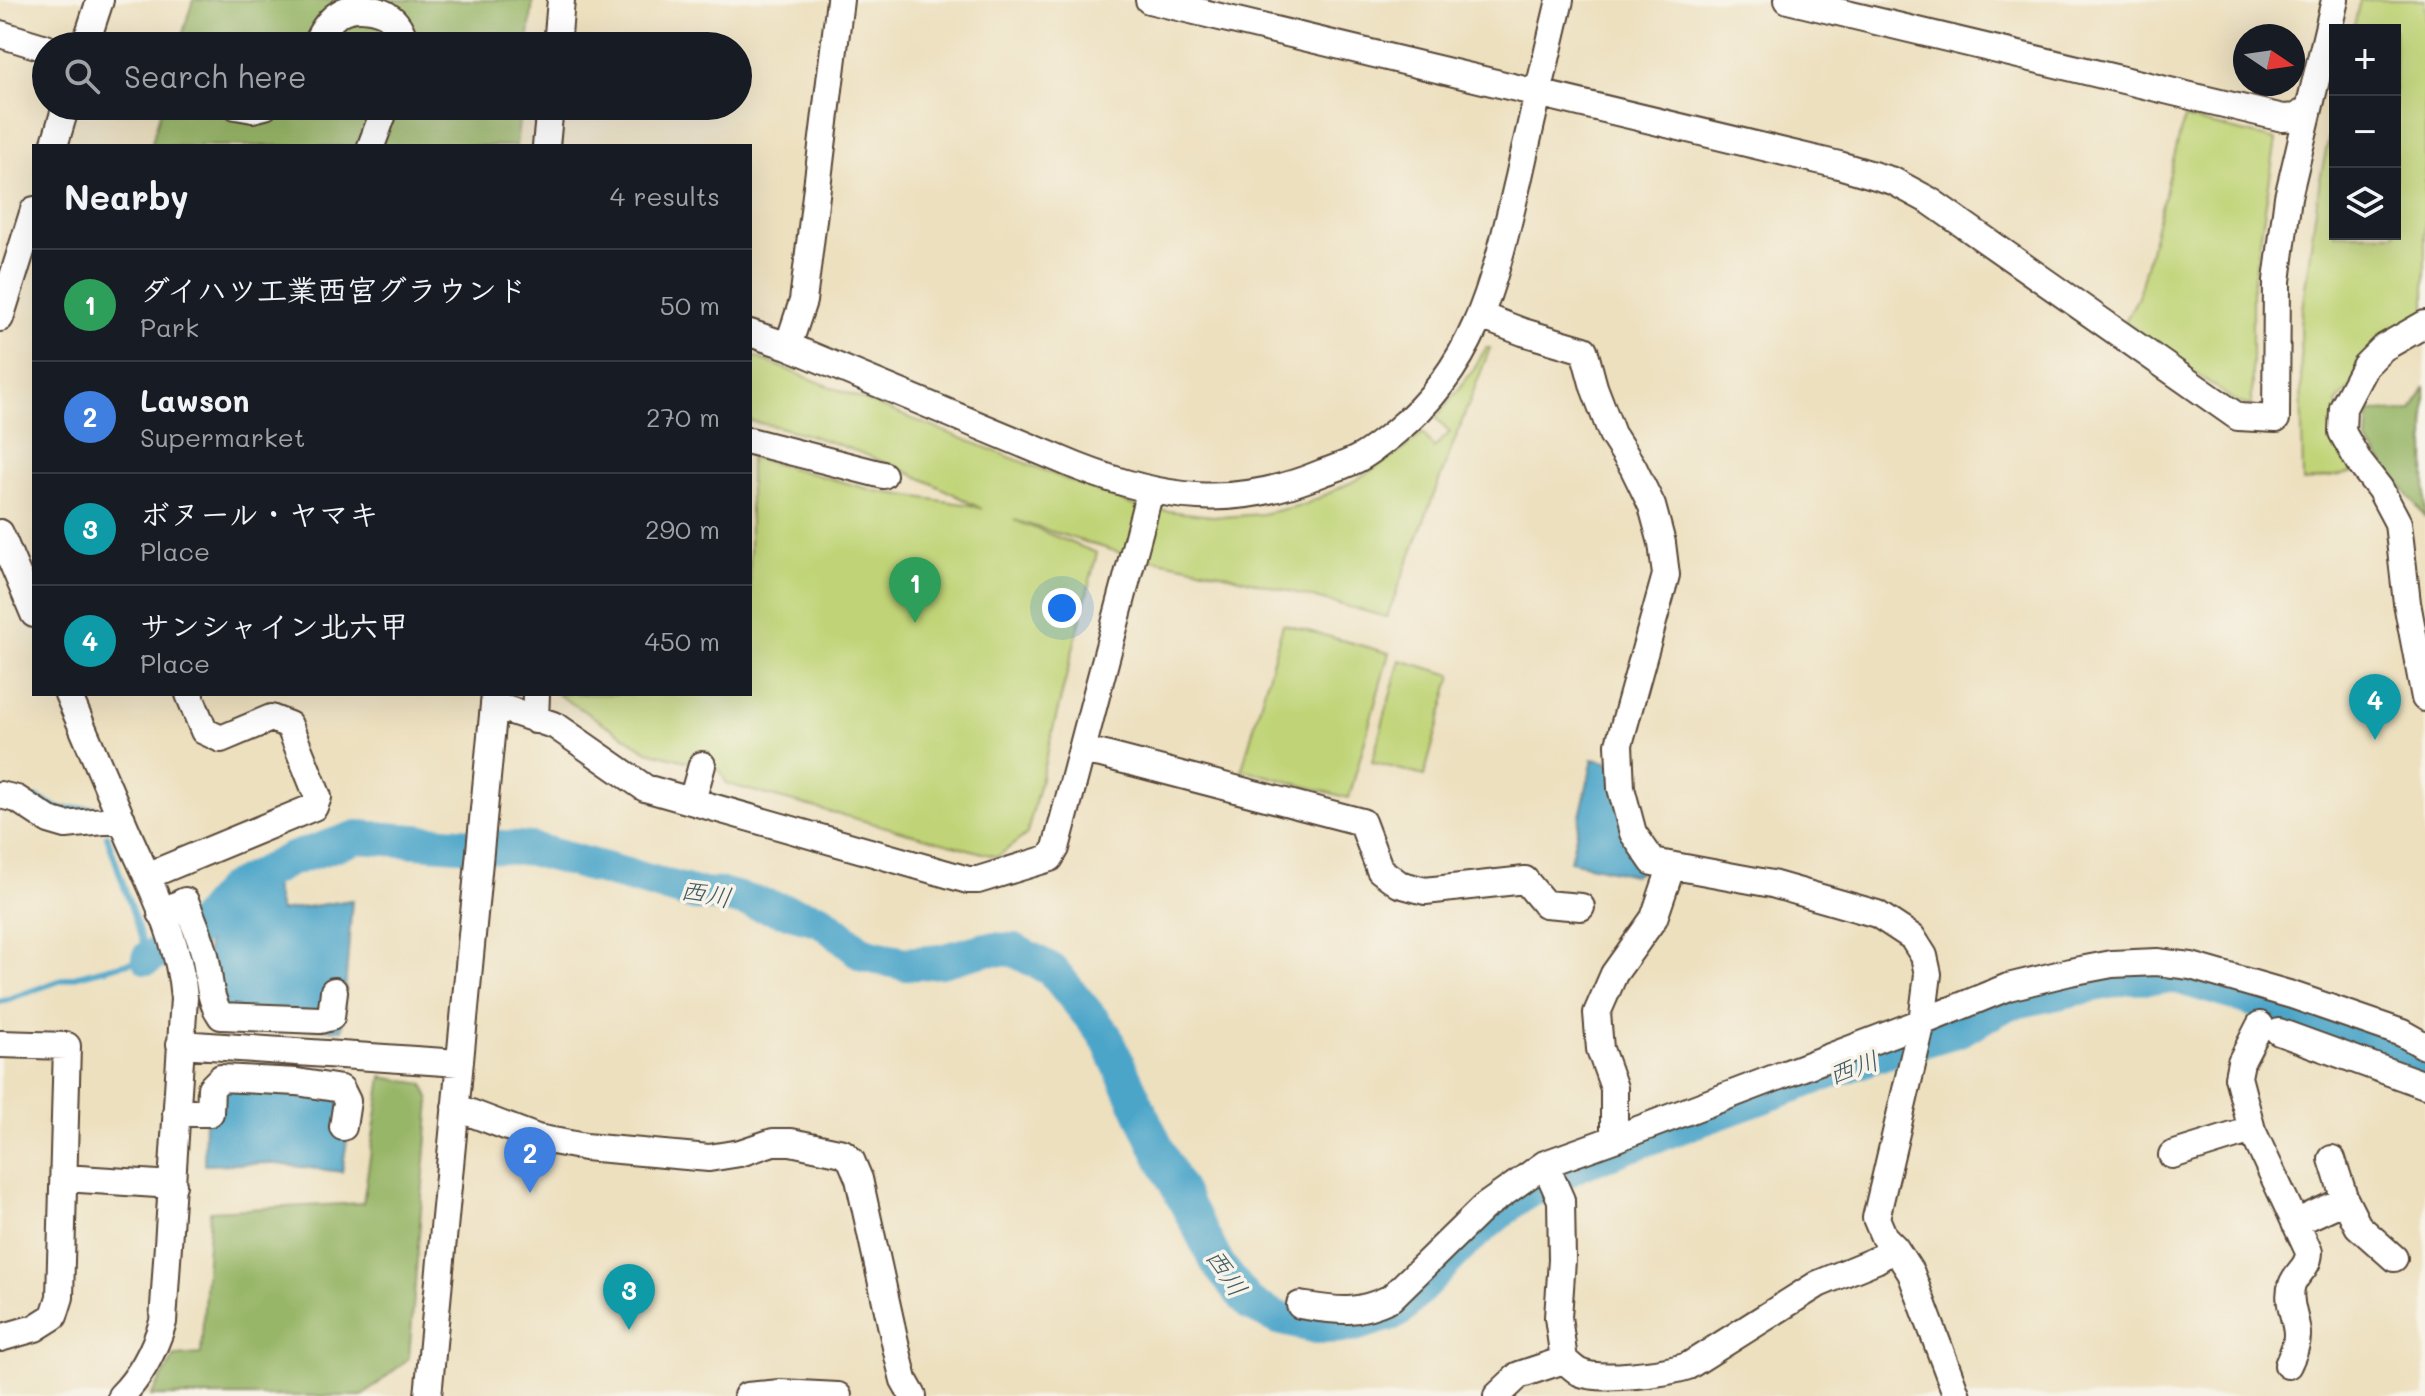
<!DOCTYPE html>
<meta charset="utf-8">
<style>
body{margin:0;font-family:Mali,"Klee One",sans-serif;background:#242831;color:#f1f3f6}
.controls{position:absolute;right:24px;top:24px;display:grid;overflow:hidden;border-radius:0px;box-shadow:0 8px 32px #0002}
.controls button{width:72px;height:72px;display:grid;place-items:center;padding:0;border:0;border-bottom:2px solid #363941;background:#171b24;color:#f1f3f6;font:40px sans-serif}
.compass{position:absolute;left:2233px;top:24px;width:72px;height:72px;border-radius:50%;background:#171b24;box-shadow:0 8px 32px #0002;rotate:103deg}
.you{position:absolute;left:1062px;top:608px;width:28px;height:28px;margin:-20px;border:6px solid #fff;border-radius:50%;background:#1a73e8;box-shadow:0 0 0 12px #1a73e833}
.badge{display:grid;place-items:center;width:52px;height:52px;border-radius:50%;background:#2563eb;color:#fff;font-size:26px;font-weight:700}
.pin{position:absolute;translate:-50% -66px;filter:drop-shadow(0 2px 4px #0008)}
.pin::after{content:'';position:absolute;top:42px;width:28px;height:24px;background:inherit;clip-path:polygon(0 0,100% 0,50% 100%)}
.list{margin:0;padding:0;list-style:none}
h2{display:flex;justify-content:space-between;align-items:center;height:104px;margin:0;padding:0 32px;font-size:34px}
h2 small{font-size:26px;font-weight:400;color:#9ea1a6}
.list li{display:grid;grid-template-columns:52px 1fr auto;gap:24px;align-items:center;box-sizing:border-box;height:112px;padding:0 32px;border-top:2px solid #363941}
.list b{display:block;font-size:30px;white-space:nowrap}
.list p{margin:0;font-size:26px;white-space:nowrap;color:#9ea1a6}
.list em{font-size:26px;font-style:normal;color:#9ea1a6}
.icon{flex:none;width:44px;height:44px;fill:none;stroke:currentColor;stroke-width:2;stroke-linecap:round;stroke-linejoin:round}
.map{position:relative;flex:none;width:2425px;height:1396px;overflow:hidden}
.search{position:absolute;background:#171b24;box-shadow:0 8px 32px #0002;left:32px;top:32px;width:720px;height:88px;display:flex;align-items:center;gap:20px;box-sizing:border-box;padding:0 28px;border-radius:44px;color:#9ea1a6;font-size:30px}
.panel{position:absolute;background:#171b24;box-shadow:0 8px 32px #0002;left:32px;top:144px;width:720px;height:552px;border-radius:0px}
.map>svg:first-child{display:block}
.green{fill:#c0d477;stroke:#7e7f4a;stroke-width:2}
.forest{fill:#98b668;stroke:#6a7043;stroke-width:2}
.water{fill:#4ca5c9;stroke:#446874;stroke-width:2}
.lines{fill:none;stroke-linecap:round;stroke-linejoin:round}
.stream{stroke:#4ca5c9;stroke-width:6}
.river{stroke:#4ca5c9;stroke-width:34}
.minor-casing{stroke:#564536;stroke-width:30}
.minor{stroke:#fff;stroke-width:26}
.labels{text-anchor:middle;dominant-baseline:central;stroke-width:7;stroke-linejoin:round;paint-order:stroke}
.water-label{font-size:26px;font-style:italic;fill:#425b62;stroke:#f7f3e8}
</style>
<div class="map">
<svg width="2425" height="1396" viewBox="0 0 2425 1396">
<rect width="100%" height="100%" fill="#f7f3e8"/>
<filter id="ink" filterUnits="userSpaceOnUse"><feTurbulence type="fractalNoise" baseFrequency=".0125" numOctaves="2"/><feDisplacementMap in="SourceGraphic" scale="16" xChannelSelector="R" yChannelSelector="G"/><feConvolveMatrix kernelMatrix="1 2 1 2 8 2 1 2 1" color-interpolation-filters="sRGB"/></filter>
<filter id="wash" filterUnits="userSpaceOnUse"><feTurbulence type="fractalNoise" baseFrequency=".006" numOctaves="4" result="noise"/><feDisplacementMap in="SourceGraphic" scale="32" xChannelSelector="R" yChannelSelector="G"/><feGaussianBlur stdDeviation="1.8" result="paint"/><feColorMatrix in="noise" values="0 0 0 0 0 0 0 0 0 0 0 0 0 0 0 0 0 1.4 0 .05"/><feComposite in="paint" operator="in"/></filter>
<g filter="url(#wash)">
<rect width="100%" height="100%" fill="#ede0bf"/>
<path class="green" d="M2360,0H2425V316L2336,402L2357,472L2303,482L2300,324L2320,179L2335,110V234H2395V30H2353Z
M2184,118L2276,140L2252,290V406L2236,402L2125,322L2138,297Z
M1486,348H1490L1387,617L1209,570L1121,553L1014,520L1097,553L1027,834L997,857L727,784L720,770L648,751L557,694H750V457L876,491L970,505L982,509C910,470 831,436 750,421V355L1134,506L1167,511L1222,517L1262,514L1306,504L1354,481L1400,452L1423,433L1434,448L1450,432L1436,418L1472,372Z
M1283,624L1389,653L1349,798L1242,769Z
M1400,660L1452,675L1424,776L1372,762Z"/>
<path class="forest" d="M193,0H533L528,46H179Z
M162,106H521L516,146H151Z
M2425,386V517L2367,442L2369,412L2412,411Z
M382,1077L423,1084L430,1100L409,1358L363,1396H151L175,1356L201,1354L210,1211L363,1203Z"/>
<path class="water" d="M1593,759L1612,763L1647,867L1633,875L1570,861Z
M274,885L280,911L352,900L342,1030L214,1025L202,1014L208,939L243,895Z
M302,1074L356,1083L342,1172L268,1163L204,1165L205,1120L216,1092Z"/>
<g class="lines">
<path class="stream" d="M37,798L60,809L96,808
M0,1002L62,980L148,958L107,836"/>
<path class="river" d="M148,958L190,937L230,890L289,860L358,837L531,849L696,894L724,895L821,920L863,954L905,964L941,961L986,949L1014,950L1052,970L1105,1035L1161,1156L1219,1266L1250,1304L1278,1318L1316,1327L1351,1326L1397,1312L1466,1241L1517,1198L1579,1164L1883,1053L1959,1030L2007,1004L2128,978L2177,977L2247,998L2425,1064"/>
</g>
</g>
<g filter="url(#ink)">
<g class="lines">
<defs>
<path id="minor" d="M1149,0L1839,165L1893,181L1930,201L2238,417L2276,419L2277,281L2288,197L2335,0
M1788,0L2283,118L2297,117L2309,108
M0,34L46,48
M85,46L100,0
M315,46C320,34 326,23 337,15C351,4 378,7 391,18C400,25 403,36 406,46
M557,46L561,0
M236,106L253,109L265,106
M54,146L66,106
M371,146L386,106
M546,146L550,106
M1481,316L1523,332L1584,350L1594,387L1612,434L1633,467L1652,506L1662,543L1666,575L1619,744L1621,788L1633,833L1653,862L1658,863L1772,884L1877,914L1912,937L1924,956L1928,974L1922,1022L1876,1218L1884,1237L1895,1248L1911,1273L1957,1396
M0,318L34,210
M2425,324L2383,348L2365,366L2343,408L2342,432L2359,462L2380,489L2398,523L2407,603L2425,698
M750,333L788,346L1076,466C1162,500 1234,510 1322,473C1335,468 1349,464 1361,457C1373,450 1384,441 1395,432C1479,363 1495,277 1519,177C1532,118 1546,59 1560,0
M788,346L803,301L840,0
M750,441L883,475
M0,533L34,614
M68,694C89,743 110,792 131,841C153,890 180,943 184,998L163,1322C154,1351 142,1375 121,1396
M494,705L556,726L645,788L968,880H978L1050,858L1056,848L1150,491
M535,720L536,694
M1082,751L1101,754L1362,822L1380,870L1399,884L1425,891L1525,880L1545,904L1581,907
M0,795L17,799L49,820L66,825L122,819
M692,801L702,765
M147,876L314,807L318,797L289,725L271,718L221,739L204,731L189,694
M161,913L185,901C193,919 200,937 205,955C210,977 208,998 221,1016L320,1020L331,1017L334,991
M2260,1025L2241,1062L2238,1077L2252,1130L2309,1252C2308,1269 2297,1271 2292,1285C2286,1300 2297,1320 2297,1335C2297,1346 2292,1356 2288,1365
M2279,1032L2425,1085
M0,1044L67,1046L60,1297L54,1316L35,1328L0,1338
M180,1044L459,1063
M455,1107L537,1138L585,1147L709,1158L740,1153L773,1142H791L843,1153L851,1160L859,1179L898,1356L904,1380L913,1396
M176,1113H210L211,1088L221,1078L297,1082L341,1089L347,1101L343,1127
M1614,1139L1922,1022L2008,987L2070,972L2112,964L2157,962L2191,966L2292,995L2402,1033L2425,1046
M2172,1155L2252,1130
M2332,1159L2345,1200L2358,1226L2394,1258
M1545,1164L1561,1200L1562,1260L1558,1317L1564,1360C1569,1364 1574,1369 1579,1372C1599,1382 1666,1373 1688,1366L1818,1284L1876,1260L1895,1248
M64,1178L173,1185
M2295,1223L2345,1200
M1300,1305C1338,1311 1355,1315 1391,1298L1484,1207L1545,1164L1614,1139V1088L1600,1049L1597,1013L1614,974L1654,918L1671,868
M428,1396L495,694
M747,1396L780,1393L838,1396
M1497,1396L1519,1375L1564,1360"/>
</defs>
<use href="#minor" class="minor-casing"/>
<use href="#minor" class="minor"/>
</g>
</g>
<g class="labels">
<g class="water-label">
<text transform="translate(706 893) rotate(10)">西川</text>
<text transform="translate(1853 1067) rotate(-20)">西川</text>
<text transform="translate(1227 1272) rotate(56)">西川</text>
</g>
</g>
</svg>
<div class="controls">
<button>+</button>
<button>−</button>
<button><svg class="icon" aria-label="layers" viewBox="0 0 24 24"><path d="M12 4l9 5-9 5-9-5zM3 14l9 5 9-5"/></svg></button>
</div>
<svg class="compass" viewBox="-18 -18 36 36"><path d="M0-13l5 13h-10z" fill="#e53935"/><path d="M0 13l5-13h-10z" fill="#9ea1a6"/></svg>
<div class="you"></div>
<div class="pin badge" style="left:915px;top:623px;background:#2e9e5b">1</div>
<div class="pin badge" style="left:530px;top:1193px;background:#3f7fe0">2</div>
<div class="pin badge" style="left:629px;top:1330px;background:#0f9aa8">3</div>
<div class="pin badge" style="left:2375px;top:740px;background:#0f9aa8">4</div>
<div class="search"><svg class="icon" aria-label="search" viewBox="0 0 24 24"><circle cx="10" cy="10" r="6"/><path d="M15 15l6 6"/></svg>Search here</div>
<section class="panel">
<h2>Nearby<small>4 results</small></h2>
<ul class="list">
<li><span class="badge" style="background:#2e9e5b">1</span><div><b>ダイハツ工業西宮グラウンド</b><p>Park</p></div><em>50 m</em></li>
<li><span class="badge" style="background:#3f7fe0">2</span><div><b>Lawson</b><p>Supermarket</p></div><em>270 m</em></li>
<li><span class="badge" style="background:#0f9aa8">3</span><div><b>ボヌール・ヤマキ</b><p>Place</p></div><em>290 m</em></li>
<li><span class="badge" style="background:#0f9aa8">4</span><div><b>サンシャイン北六甲</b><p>Place</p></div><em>450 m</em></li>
</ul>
</section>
</div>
